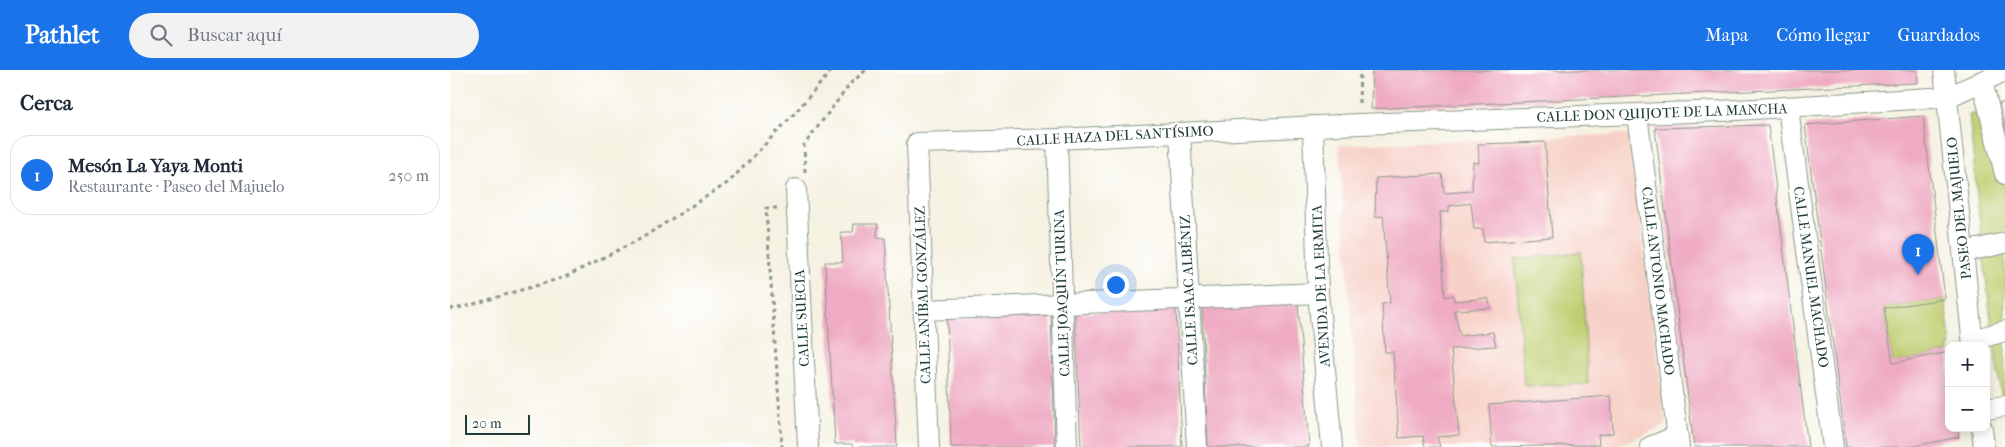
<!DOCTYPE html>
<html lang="es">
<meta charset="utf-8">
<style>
body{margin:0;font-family:"IM FELL French Canon",serif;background:#f2f2f3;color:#1f2937}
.controls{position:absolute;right:15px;bottom:15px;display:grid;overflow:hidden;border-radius:10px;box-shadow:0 2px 12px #0003}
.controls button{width:45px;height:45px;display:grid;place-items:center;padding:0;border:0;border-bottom:1px solid #e0e1e3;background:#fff;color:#1f2937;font:25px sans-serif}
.scale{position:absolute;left:15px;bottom:12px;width:65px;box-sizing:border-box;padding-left:5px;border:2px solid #1f3d34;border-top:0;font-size:14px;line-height:18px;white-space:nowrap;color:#1f3d34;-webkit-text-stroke:4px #fff;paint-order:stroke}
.you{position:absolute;left:665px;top:214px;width:18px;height:18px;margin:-12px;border:4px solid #fff;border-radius:50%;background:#1a73e8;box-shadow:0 0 0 8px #1a73e833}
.badge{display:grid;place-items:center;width:32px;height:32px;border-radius:50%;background:#1a73e8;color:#fff;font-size:16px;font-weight:700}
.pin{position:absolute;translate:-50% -41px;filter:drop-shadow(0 1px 2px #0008)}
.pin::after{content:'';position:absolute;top:26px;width:18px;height:15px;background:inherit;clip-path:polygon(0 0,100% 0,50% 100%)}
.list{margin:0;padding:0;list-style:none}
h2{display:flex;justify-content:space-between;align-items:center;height:65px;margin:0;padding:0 20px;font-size:21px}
h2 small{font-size:16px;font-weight:400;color:#747a83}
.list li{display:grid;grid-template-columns:32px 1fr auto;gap:15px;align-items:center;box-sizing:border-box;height:80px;margin:0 10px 10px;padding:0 10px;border:1px solid #e0e1e3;border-radius:20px}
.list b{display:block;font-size:19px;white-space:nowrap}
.list p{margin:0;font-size:16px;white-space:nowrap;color:#747a83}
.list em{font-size:16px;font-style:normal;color:#747a83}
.icon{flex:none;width:28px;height:28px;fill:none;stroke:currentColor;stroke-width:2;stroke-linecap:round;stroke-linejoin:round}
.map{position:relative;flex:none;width:1555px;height:377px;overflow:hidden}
header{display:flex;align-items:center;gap:30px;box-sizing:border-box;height:70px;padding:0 25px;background:#1a73e8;color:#fff}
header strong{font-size:24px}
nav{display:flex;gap:28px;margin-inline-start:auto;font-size:18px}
.search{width:350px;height:45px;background:#f2f2f3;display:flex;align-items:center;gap:12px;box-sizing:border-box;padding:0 18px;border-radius:28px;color:#747a83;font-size:19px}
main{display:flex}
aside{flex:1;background:#fff}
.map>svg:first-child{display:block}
.built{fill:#f7d1c7}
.green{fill:#bfce70;stroke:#6f8652}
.building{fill:#efabc3}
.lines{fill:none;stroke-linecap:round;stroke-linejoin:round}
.street-casing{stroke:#8a988b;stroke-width:22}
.path{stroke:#8a988b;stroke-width:3;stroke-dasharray:4 4;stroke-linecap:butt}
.street{stroke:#fff;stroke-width:20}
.labels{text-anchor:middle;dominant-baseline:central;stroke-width:4;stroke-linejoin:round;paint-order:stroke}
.street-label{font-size:14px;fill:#1f3d34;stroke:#fff}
</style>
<header>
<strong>Pathlet</strong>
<div class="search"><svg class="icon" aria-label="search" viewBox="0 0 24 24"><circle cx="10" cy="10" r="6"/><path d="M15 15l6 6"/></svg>Buscar aquí</div>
<nav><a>Mapa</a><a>Cómo llegar</a><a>Guardados</a></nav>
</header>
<main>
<aside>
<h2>Cerca<small></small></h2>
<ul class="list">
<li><span class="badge">1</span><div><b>Mesón La Yaya Monti</b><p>Restaurante · Paseo del Majuelo</p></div><em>250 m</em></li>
</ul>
</aside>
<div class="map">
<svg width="1555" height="377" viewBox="0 0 1555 377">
<rect width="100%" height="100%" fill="#fff"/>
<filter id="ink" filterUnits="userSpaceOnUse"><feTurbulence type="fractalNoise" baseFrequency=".02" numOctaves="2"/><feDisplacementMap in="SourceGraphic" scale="10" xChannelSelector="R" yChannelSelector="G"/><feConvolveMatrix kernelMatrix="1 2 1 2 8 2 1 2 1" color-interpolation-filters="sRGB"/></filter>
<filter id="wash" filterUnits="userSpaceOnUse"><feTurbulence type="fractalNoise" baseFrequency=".0096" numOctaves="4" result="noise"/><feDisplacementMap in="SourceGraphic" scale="20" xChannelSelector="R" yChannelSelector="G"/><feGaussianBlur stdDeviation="1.12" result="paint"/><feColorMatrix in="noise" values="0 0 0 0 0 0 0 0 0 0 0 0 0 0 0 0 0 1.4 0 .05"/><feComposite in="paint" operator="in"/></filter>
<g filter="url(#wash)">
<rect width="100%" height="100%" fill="#f6f2e2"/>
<path class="built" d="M1179,64L1216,355L1164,377H910L889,75Z"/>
<path class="green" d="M1536,40L1555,117V169L1532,174L1519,45Z
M1555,178V256L1542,259L1533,183Z
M1131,182L1138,314L1074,316L1065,189Z
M1495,229L1501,276H1499V282L1443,293L1434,238Z
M1555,266V331H1552L1543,269Z"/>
<g id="blocks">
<path class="building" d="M922,0H1467L1468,13L921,39Z
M1555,32V82L1543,35Z
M1473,46L1495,229L1434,238L1443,293L1499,282V358H1508L1509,367L1460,377H1396L1355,55Z
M1318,55L1358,377H1244L1205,58Z
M1095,72L1102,167L1034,172L1033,159H1024L1021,133L999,136V142H990L995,227L1003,225L1004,231L1038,228L1041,238L1004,240L1010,266L1043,262L1046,276L1001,279L1009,365L987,367L990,377H975L973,366L949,368L943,282H935L932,234L940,233L933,146L925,147L926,108L992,104L994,123L1022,121L1023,92L1029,93L1028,74Z
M404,154H428L427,167L435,168L447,377H403L402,374H385L375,192H393L391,162H403Z
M848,234L859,377H758L752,236Z
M726,239L732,377H631L625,243Z
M601,245L605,377H501L497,249Z
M1161,326L1163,363L1148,365L1149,375L1042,377L1039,335Z"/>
</g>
</g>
<g filter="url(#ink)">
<use href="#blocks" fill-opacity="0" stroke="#8a988b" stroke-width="1"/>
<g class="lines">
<defs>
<path id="street" d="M1494,0L1523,276
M1532,11L1555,104
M1338,38L1383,377
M1187,44L1229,377
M863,56L868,223L882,377
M730,63L747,377
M607,69L617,377
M346,119L358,377
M1514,182L1555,173
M474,240L868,223
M1523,270L1555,261
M1536,339L1555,336
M1532,358L1534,377
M479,377L467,73L607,69L909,54L1270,41L1498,27L1555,1
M1200,377L1227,366"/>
</defs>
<use href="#street" class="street-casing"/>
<path class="path" d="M909,33L910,0
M355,102L354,75L401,13L416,0
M327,138H316L332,377
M0,239L14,237L115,207L192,168L279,112L343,45L382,0"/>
<use href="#street" class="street"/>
</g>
</g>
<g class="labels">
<g class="street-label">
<text transform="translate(1212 43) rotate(-2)">CALLE DON QUIJOTE DE LA MANCHA</text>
<text transform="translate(665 66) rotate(-3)">CALLE HAZA DEL SANTÍSIMO</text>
<text transform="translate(1509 138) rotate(-96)">PASEO DEL MAJUELO</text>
<text transform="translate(1361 207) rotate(82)">CALLE MANUEL MACHADO</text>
<text transform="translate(1208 211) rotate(83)">CALLE ANTONIO MACHADO</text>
<text transform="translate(871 216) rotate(-93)">AVENIDA DE LA ERMITA</text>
<text transform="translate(739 220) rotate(-93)">CALLE ISAAC ALBÉNIZ</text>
<text transform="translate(612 223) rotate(-92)">CALLE JOAQUÍN TURINA</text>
<text transform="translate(473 225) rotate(-92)">CALLE ANÍBAL GONZÁLEZ</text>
<text transform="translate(352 248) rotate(-93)">CALLE SUECIA</text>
</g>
</g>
</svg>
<div class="controls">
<button>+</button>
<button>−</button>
</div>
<div class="scale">20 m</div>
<div class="you"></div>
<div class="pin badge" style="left:1468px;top:205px">1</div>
</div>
</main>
